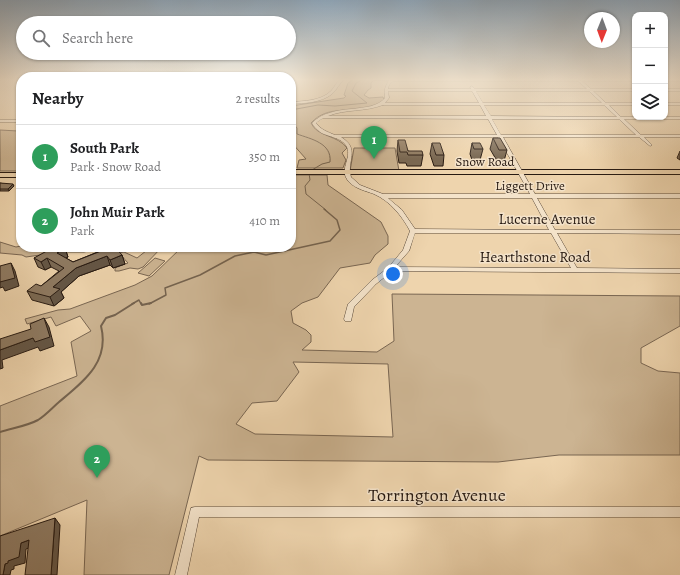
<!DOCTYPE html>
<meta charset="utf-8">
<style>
body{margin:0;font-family:Alegreya,serif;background:#f2f2f2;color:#202124}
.controls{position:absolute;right:12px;top:12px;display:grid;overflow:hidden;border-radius:8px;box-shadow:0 1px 3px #0004}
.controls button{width:36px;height:36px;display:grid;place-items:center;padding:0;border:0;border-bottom:1px solid #e0e0e0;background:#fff;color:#202124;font:20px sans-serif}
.compass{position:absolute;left:584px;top:12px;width:36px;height:36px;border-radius:50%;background:#fff;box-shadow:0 1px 3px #0004;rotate:181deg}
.you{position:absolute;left:393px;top:274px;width:14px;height:14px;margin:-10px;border:3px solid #fff;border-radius:50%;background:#1a73e8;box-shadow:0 0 0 6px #1a73e833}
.badge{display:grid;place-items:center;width:26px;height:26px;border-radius:50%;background:#111827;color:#fff;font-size:13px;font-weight:700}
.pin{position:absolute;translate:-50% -33px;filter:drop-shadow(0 1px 2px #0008)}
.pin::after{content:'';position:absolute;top:21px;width:14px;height:12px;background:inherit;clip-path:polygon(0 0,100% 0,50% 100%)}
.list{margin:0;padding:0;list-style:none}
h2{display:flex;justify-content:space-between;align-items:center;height:52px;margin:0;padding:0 16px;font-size:17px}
h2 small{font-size:13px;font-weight:400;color:#757577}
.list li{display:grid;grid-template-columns:26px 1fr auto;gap:12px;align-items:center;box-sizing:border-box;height:64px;padding:0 16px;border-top:1px solid #e0e0e0}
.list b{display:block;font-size:15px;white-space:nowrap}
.list p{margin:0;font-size:13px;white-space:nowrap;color:#757577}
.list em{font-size:13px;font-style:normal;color:#757577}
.icon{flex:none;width:22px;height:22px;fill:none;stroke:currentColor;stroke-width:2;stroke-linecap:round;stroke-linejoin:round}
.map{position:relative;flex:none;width:680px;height:575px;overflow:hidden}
.search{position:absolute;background:#fff;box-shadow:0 1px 3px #0004;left:16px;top:16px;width:280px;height:44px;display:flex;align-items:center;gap:10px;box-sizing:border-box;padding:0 14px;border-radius:22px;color:#757577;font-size:15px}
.panel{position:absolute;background:#fff;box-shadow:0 1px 3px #0004;left:16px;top:72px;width:280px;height:180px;border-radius:16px}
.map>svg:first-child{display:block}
.green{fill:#ccb492;stroke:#796652;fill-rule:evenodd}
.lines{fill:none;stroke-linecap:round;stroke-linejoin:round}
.stream-far2{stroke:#75634f;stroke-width:1}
.stream-far1{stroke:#75634f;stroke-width:1.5}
.stream{stroke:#75634f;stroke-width:2}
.minor-casing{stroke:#584838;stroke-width:1}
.major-casing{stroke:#261911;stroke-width:2}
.minor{fill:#f4e3ca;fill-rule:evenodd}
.major{fill:#eed4ad;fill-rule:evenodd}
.wall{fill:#7a6954;stroke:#261911}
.shaded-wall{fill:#635545;stroke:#261911}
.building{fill:#8e7a62;stroke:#261911}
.labels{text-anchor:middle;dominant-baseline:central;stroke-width:3;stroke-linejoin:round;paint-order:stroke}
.far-street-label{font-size:13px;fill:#261911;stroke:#f4e3ca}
.street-label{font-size:15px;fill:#261911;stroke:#f4e3ca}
.near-street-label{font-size:18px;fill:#261911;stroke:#f4e3ca}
</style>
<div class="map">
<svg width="680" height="575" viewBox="0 0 680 575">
<rect width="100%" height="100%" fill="#eed4ad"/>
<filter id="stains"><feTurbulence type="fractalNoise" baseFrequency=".005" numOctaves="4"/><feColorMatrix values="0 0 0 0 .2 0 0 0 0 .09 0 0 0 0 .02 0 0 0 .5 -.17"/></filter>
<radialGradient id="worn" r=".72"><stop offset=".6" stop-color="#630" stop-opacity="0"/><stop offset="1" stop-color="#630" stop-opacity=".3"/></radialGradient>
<path class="green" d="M354,79H393L388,81L374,80L371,83V88L368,90L364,95L369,98L383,97L384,100C381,102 377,105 373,106C352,114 328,104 311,123C317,137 338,135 347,148L342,153L346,160L343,168H297L299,160L306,159L291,142V106L344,98L346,96L344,95L348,83Z
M0,130L18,131L21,130V171H0Z
M354,148H395L399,171H350Z
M291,175H327L328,185L381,222L388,236V244L375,255L370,263L340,268L318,297L302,303L291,311L293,323L306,330L311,335V342L302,350L377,352L394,341L392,294L680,296V326L641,348V363L658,371L680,373V455H559L498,462L208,460L199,456L169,575H84L87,500L0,536V406L77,376L71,342L91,331L80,316L56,326L51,317L27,324L25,319L58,310L70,309L135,285L152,276L182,247H291V225H294L291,222ZM293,362L388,364L393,437L255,434L236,424L252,403L277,401L299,372Z
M0,242L16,247L21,246V247H59L79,250L105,247L84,252H61L26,257L22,255L0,253Z
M151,247H162L143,267L138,269L130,268L119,271H115V268L128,263L119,253L124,252L137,258Z
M155,258L165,261L149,276L138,273Z"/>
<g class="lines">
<path class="stream-far2" d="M291,110L318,105L335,106L367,103L352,91L356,83L364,79
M291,121L297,128V134C311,139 332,143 330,162L322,164L312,170
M309,173L310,180L305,186L306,194L326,210"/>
<path class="stream-far1" d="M132,304L139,300L141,304
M149,304L166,295L165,288L200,275L235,256L254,252L266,255L330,241L340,230L337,220L324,209"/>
<path class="stream" d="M141,303L142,305L151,303
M0,432C13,428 27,426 38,420C46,415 52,408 59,402C84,381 110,362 101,326L106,318L115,315L134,303"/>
<defs>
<path id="minor" d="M291,79H295L293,87L291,88Z
M341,79H345C339,83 337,90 332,94C321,103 304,103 291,104V102C304,101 321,101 331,91C335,87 336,82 341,79Z
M390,79H635V81H582L591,89H635V91H593L606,103H635V105H609L621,117H680V119H624L641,135H680V137H644L652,145L650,146L639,137H503L535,194H680V198H537L555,230H680V234L557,233L577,268L680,269V273L392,271L376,284L354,307L351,321H345L344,319L348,304L372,280L388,268L403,250L410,231C402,216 390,201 374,194C366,191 356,189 349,182C338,170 352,159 347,147C342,137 328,137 320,132C317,129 314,127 312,123C333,102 371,115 385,98C384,90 385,86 390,79ZM393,81H578L587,89H475L472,86L470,87L471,89H388L389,85ZM388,91H472L479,103H385L389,98ZM476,91H589L602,103H483ZM383,105H480L486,116H328C345,109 365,112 383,105ZM484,105H604L617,117L491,116ZM323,118L488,119L497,135H335C328,132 321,130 316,123ZM492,119H619L636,135H501ZM341,137H498L530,194H383L360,185L351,177C346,161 361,149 341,137ZM388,198H532L549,230L415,229L402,210ZM415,233H551L571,268L395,267L409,251Z
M665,79H680V81H665Z
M665,89H680V91H665Z
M665,103H680V105H665Z
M0,120H21V122H0Z
M195,507H680V517H199L187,575H175L190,512L191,508Z"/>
<path id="major" d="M291,170H680V174H291Z
M0,173H21V177H0Z"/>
</defs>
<use href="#minor" class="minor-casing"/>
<use href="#major" class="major-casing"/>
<use href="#minor" class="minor"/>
<use href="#major" class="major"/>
</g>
<path class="wall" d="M493,138L507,150L504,161H497L490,149Z
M398,140L408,151L423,155L421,166H407L406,163H399L397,151Z
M432,143L444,155L443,166H434L430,154Z
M472,143L483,149L480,160H472L470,154Z
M680,151V160L677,158Z
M0,183L14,186L9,191H0Z
M65,248L68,257L66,258L73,262L100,251L99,248L122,255L125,264L113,268L110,265L79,276L61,292L64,298L54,306L32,300L27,291L41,286L59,271L51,267L45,270L38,267L34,258Z"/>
<path class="shaded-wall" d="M13,184L14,186L9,191L8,189Z
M65,248L68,257L60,261L57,253Z
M122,255L125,264L113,268L110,260Z
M107,256L110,265L79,276L61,292L64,298L54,306L50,297L53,287L76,268Z
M47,258L51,267L45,270L41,262Z
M11,263L15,271L19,286L5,291L3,287L0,288V279Z
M44,318L49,327L54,346L40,351L38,347L2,360L3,368L0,369V350L33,338Z
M55,518L60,525L57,575H51Z
M29,540L34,546L26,549L25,563L14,566V569L11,570L10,575H3L5,564L21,543Z"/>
<path class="building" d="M493,138H500L507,150H499Z
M398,140H405L408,151H422L423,155H408L407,152H400Z
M432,143H440L444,155H436Z
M472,143H480L483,149H474Z
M0,183L13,184L8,189H0Z
M54,247H62L65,248L57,253L73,262L101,251L99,248L100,247H115L122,255L110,260L107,256L76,268L53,287L60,289L50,297L27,291L36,284L41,286L64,268L47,258L41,262L34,258Z
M11,263L15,278L0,282V266Z
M44,318L50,337L35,342L33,338L0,350V339L31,329L30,324Z
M55,518L51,575H25L29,540L21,543L19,557L8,561V563L5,564L3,575H0V536Z"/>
<linearGradient id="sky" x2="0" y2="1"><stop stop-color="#8fa7bb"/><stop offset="0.5" stop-color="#f7ecda"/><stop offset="1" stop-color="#f7ecda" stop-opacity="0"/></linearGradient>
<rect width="680" height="159" fill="url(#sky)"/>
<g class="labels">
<g class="far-street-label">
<text x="485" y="161">Snow Road</text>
<text x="530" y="185">Liggett Drive</text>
</g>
<g class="street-label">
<text x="547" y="219">Lucerne Avenue</text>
<text x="535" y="257">Hearthstone Road</text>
</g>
<g class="near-street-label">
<text x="437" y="495">Torrington Avenue</text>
</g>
</g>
<rect width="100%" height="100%" filter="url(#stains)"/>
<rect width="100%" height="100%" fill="url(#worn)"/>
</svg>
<div class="controls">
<button>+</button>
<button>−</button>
<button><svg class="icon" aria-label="layers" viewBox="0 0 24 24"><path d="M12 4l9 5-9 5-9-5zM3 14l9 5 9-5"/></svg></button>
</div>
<svg class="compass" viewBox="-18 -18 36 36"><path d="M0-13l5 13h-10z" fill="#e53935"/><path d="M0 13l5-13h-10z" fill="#757577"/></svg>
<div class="you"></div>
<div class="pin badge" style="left:374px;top:159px;background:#2e9e5b">1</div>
<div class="pin badge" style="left:97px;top:478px;background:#2e9e5b">2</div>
<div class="search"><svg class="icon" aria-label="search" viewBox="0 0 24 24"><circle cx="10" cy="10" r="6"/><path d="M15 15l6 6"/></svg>Search here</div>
<section class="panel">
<h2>Nearby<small>2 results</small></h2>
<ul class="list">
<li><span class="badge" style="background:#2e9e5b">1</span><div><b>South Park</b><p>Park · Snow Road</p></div><em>350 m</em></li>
<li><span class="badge" style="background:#2e9e5b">2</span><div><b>John Muir Park</b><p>Park</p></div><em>410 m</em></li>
</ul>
</section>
</div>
